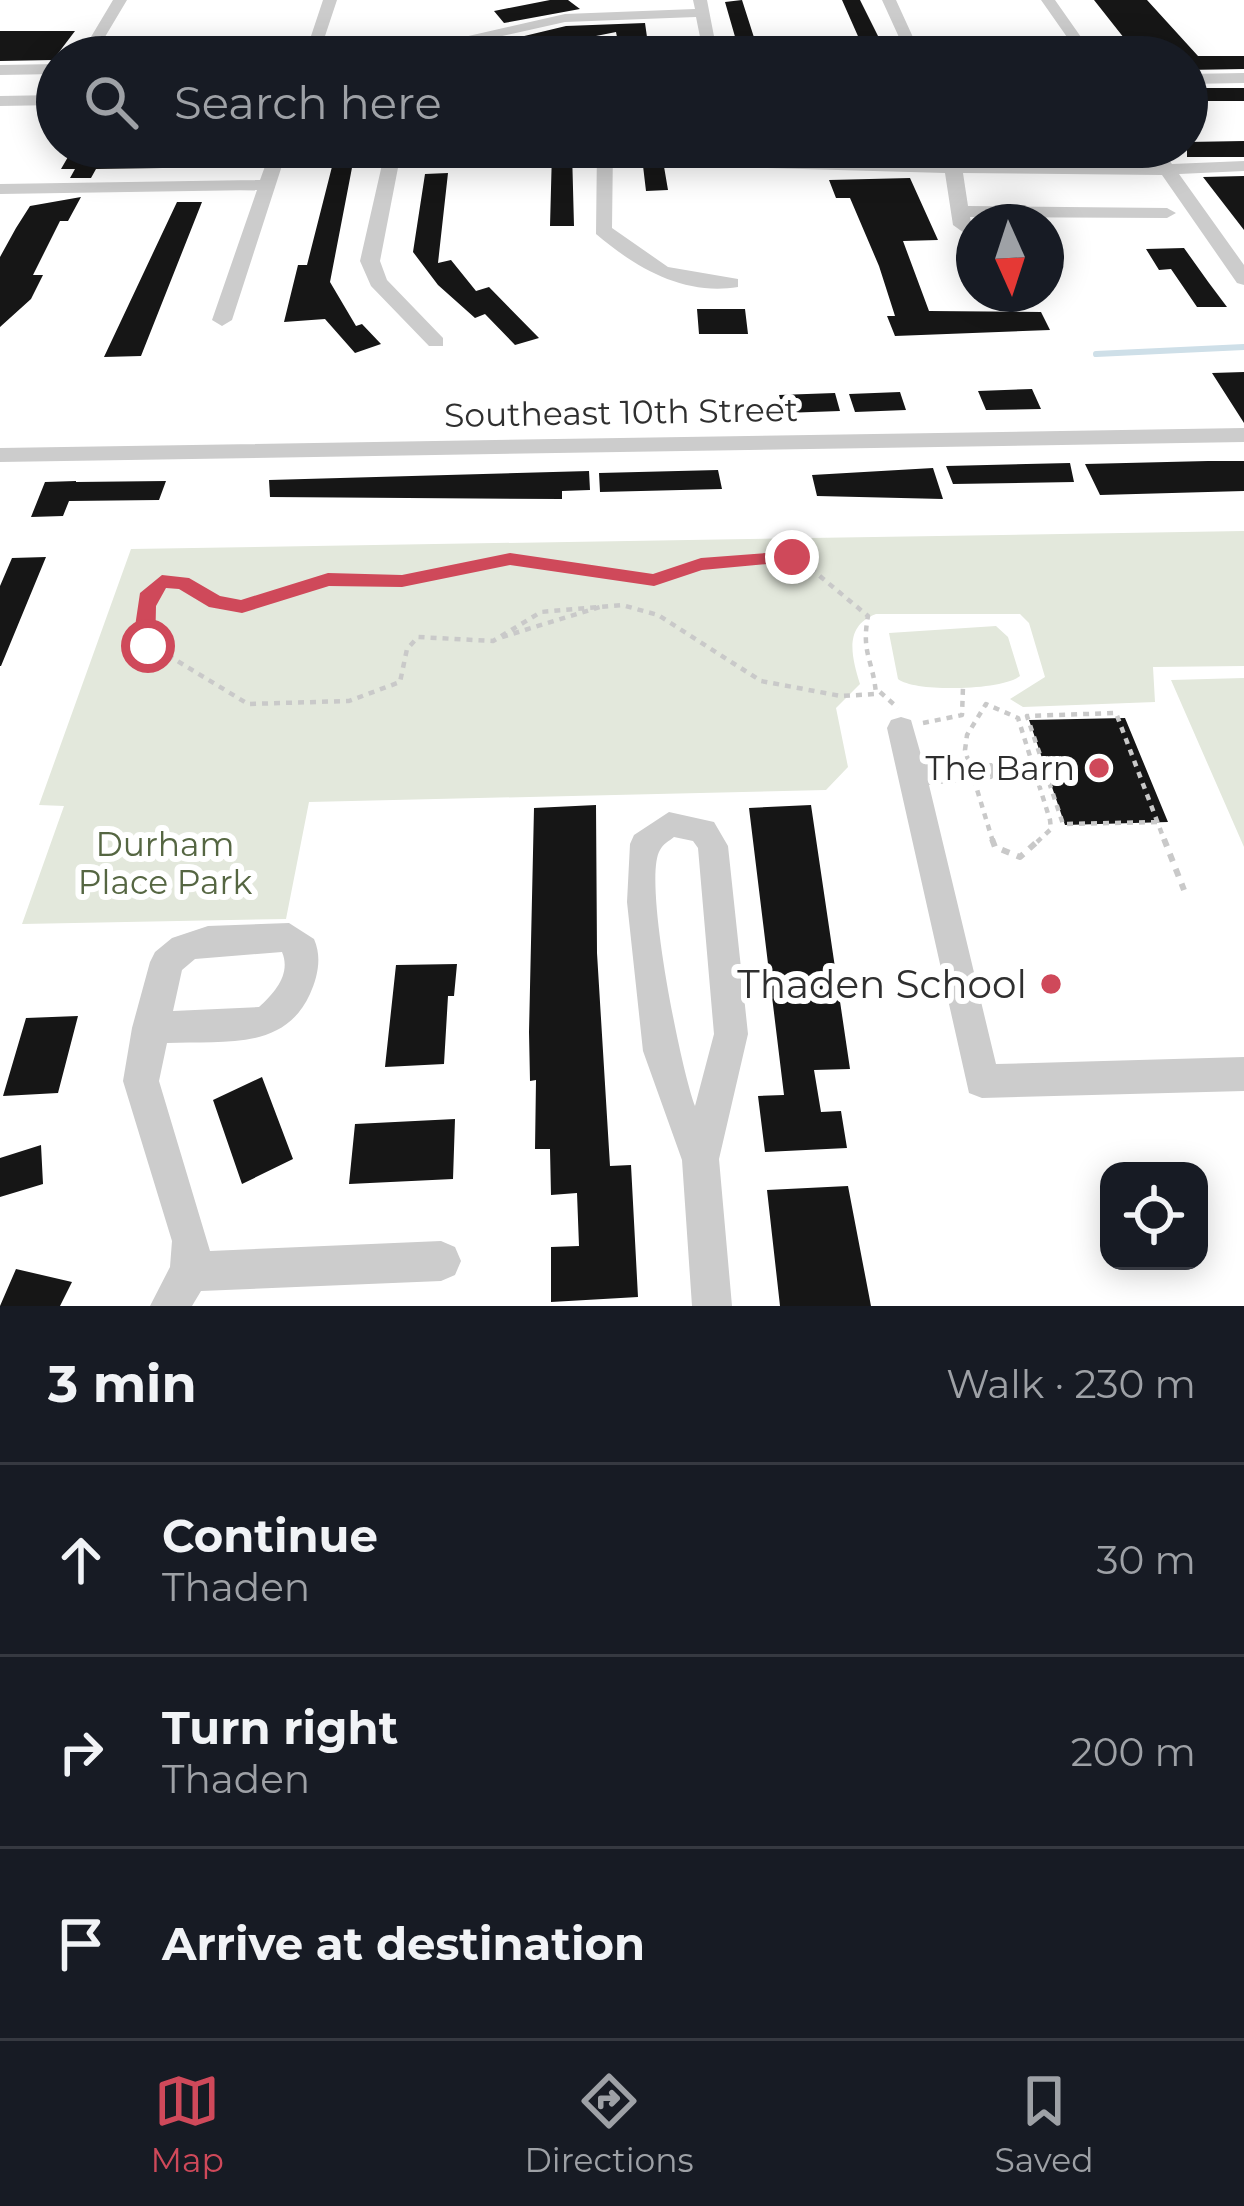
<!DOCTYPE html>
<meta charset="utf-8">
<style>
body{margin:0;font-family:Montserrat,sans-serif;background:#20242c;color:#f1f3f6}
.controls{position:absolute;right:36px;bottom:36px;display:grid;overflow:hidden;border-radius:24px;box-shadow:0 6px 30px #0003}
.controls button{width:108px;height:108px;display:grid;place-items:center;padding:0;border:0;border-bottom:3px solid #363941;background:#171b24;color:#f1f3f6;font:60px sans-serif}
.compass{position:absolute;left:956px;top:204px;width:108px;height:108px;border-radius:50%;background:#171b24;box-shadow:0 6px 30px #0003;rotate:177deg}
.stop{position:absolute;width:36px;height:36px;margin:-27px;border:9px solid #cf495a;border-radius:50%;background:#fff}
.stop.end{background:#cf495a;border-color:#fff;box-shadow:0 3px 12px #0008}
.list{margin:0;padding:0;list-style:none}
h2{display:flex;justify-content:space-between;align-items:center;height:156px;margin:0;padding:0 48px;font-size:51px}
h2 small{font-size:39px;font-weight:400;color:#9ea1a6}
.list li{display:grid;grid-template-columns:78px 1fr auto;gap:36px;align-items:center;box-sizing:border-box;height:192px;padding:0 48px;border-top:3px solid #363941}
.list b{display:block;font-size:45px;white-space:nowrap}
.list p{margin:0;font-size:39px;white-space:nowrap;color:#9ea1a6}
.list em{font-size:39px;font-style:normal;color:#9ea1a6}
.icon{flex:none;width:66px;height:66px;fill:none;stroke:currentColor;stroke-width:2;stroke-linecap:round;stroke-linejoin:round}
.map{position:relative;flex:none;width:1244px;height:1306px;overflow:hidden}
.search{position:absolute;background:#171b24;box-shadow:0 6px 30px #0003;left:36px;right:36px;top:36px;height:132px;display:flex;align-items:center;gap:30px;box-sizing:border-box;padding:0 42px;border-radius:66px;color:#9ea1a6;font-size:45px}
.sheet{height:732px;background:#171b24}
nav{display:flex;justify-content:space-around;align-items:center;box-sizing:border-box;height:168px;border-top:3px solid #363941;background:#171b24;font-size:33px;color:#9ea1a6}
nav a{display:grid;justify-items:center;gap:6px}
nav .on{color:#cf495a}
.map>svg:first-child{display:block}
.green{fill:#e3e8dc}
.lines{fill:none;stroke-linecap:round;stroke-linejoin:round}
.stream{stroke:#cedfe8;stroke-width:6}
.building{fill:#161616}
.path-far1{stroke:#c9c9c9;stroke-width:4.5;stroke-dasharray:6 6;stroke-linecap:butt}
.path{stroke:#c9c9c9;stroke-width:6;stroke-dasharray:8 8;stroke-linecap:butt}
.minor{fill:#ccc;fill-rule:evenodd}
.route{fill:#cf495a}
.poi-dot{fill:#cf495a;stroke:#fff;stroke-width:4.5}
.labels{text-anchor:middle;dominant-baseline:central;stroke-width:12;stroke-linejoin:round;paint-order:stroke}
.street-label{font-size:33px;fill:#2f2f2f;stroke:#fff}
.poi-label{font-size:33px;fill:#2f2f2f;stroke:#fff;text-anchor:end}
.park-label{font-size:33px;fill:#556642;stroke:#fff}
.near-poi-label{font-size:39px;fill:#2f2f2f;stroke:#fff;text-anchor:end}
</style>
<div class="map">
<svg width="1244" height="1306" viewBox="0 0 1244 1306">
<rect width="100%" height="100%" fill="#fff"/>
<path class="green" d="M1244,531V666L1153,667L1155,702L1023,707L1010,699L1045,677L1029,623L1020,614H876C844,626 851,655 860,684L836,708L848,767L826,790L309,802L286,919L22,924L64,806L39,805L131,549Z
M996,626L1008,637L1020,676C1003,690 916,693 898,679L889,633Z
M1244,678V847L1171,680Z"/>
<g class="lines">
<path class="stream" d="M1096,354L1244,347"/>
</g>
<path class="building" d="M550,0H568L580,9L504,23L494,11Z
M742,0L759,53L740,54L725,2Z
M842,0H860L881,42L861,43Z
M1094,0H1147L1198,56H1244V69L1187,70V57H1139Z
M645,23L647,37H617L616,32L526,50L516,38L566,26Z
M0,31H75L53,60L0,61Z
M1187,88H1244V101H1187Z
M1244,141V157H1187V142Z
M238,147L229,167L96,169L91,178H70L75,169H61L72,150Z
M337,147H356L330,282L356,326L362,324L381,344L355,353L325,319L284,322L298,265H307Z
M641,149H661L668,190L646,191Z
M552,151H572L574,226H550Z
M448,173L438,263L451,260L476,291L489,287L539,338L515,345L485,314L475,318L438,285L413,252L425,174Z
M1244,176V230L1203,177Z
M910,178L938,240L903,241L929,311L1041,312L1050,330L895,336L887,316H895L879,266L850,198H836L829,180Z
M81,197L68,221H60L33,275H43L31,299L0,327V257L16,228L30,206Z
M177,202H202L141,356L104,357Z
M1184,248L1209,283L1227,307H1197L1171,269L1159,270L1146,249Z
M697,309H745L748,334H699Z
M1244,372V423L1212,373Z
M1032,389L1041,409L986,410L978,391Z
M900,392L906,410L855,412L849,394Z
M835,393L840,411L784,413L779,395Z
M1208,461H1244V491L1100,495L1085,464Z
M1070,463L1074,482L953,484L946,466Z
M933,468L943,499L817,496L812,475Z
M718,470L722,489L600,492L599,473Z
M589,471L590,490L562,491V499L270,497L269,480Z
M76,481V482L166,481L159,500L69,501L63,516L31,517L45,482Z
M46,557L1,666H0V586L12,558Z
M1125,718L1168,822L1065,825L1029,720Z
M596,805L597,953L610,1166L631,1165L638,1297L551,1302V1247L579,1246L577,1193L551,1195L550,1149H535L536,1080L530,1081L529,1032L534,808Z
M811,805L850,1069L814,1070L821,1112L841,1111L847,1148L765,1152L758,1096L784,1095L749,808Z
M457,964L454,996H448L444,1064L385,1067L396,965Z
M78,1016L58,1093L3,1096L26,1018Z
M262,1077L293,1159L242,1184L213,1100Z
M455,1119L453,1179L349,1184L355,1124Z
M41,1145L43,1184L0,1197V1158Z
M848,1186L871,1306H780L767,1190Z
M16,1269L72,1282L60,1306H0Z"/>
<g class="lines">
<path class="path-far1" d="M777,557L804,563L868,616C861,654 873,659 876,694L841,696L761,681L658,615L622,605L541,612L493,641L418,637L407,649L400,682L349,701L248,704L143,640L149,593L172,580L216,602L242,606L328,579L402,581L510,559L654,580L701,564Z
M502,637L600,607
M880,692L898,708
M923,723L962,715L963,687
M1157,822L1063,824L1027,716L1116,713L1165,842
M993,842L965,750L967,735L986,704L1018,718L1050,820L1051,829L1037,842"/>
<path class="path" d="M992,839L995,847L1020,857L1040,839
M1164,839L1184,890"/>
<path class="minor" d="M113,0H127L93,57H79Z
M323,0H337L318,57H304Z
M693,0H707L718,57H704L696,17L565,22L409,57L416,48L565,14L695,9Z
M882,0H896L922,57H908Z
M1041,0H1055L1095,57H1081Z
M57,64V74L0,75V65Z
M1244,73V83L1187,84V74Z
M57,95V105L0,106V96Z
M272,147H288L232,320L222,326L212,320L257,190L0,194V184L260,180Z
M386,147H402L380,261L387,280L443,338V346H429L371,286L360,261Z
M597,147H613L612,228L668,267L738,279V287C684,296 636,268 596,234Z
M942,147H958L961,163L1155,165L1143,147H1159L1172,164L1244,161V171L1179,174L1244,265V285L1237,283L1162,175L963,173L968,206L1167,208L1176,213L1167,218L970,217L974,240L953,225L945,173L767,168L758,163L767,158L944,163Z
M1244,428V442L0,462V448Z
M901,717L911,720L923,762L992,763L997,771L992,779L929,785L996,1064L1244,1057V1091L982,1098L969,1093L887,728L891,720Z
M669,812L714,822L728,846L748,1034L719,1159L732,1306H692L682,1160L643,1051L627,902L630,844L634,835ZM674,837L693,841L698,848L714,1034L695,1106C681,1070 642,878 660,850C663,844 669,841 674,837Z
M289,923L314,939C322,957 318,976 310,994C284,1052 221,1040 167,1043L159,1081L210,1251L441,1241L455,1247L461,1261L455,1275L441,1281L201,1291L192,1306H150L170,1267L172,1241L123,1081L132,1028L150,962L155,952L172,938L208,926ZM282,952C291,973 276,992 259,1007L173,1011L182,970L195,959Z"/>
</g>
<path class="route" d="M792,551L801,557L799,561L702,570L654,586L510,565L402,587L329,586L242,613L209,607L179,589L166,588L156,606L155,651H142L133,640L140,593L162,575L189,578L220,596L241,600L328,573L402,575L510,553L653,574L701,558Z"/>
<g class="poi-dot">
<circle cx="1099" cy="768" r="12"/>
<circle cx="1051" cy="984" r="12"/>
</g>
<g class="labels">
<g class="street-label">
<text transform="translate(621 412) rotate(-1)">Southeast 10th Street</text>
</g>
<g class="poi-label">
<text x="1075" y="768">The Barn</text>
</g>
<g class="park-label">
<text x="165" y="844">Durham<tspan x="165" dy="38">Place Park</tspan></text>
</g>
<g class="near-poi-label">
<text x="1027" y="984">Thaden School</text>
</g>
</g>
</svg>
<div class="controls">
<button><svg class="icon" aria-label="locate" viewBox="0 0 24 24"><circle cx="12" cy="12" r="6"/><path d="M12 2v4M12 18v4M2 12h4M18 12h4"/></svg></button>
</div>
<svg class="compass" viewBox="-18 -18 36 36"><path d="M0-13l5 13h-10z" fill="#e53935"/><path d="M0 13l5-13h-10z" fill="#9ea1a6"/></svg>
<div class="stop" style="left:148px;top:646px"></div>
<div class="stop end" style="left:792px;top:557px"></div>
<div class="search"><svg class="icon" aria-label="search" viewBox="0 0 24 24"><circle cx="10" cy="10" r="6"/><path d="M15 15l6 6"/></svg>Search here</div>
</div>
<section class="sheet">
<h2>3 min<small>Walk · 230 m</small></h2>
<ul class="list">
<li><svg class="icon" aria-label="ahead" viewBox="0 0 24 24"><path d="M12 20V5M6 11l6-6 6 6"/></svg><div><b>Continue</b><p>Thaden</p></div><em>30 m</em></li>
<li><svg class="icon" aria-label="right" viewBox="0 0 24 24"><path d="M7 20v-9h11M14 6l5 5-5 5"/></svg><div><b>Turn right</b><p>Thaden</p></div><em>200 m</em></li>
<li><svg class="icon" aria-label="arrive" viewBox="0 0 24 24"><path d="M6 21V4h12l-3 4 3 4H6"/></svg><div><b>Arrive at destination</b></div></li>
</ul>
</section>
<nav>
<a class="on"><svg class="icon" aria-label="map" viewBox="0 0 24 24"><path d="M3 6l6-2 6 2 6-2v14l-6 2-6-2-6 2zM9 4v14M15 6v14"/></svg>Map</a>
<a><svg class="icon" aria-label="directions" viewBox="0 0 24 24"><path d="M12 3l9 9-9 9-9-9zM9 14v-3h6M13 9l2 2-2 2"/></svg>Directions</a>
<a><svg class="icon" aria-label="saved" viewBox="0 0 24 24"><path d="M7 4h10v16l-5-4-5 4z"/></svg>Saved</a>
</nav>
